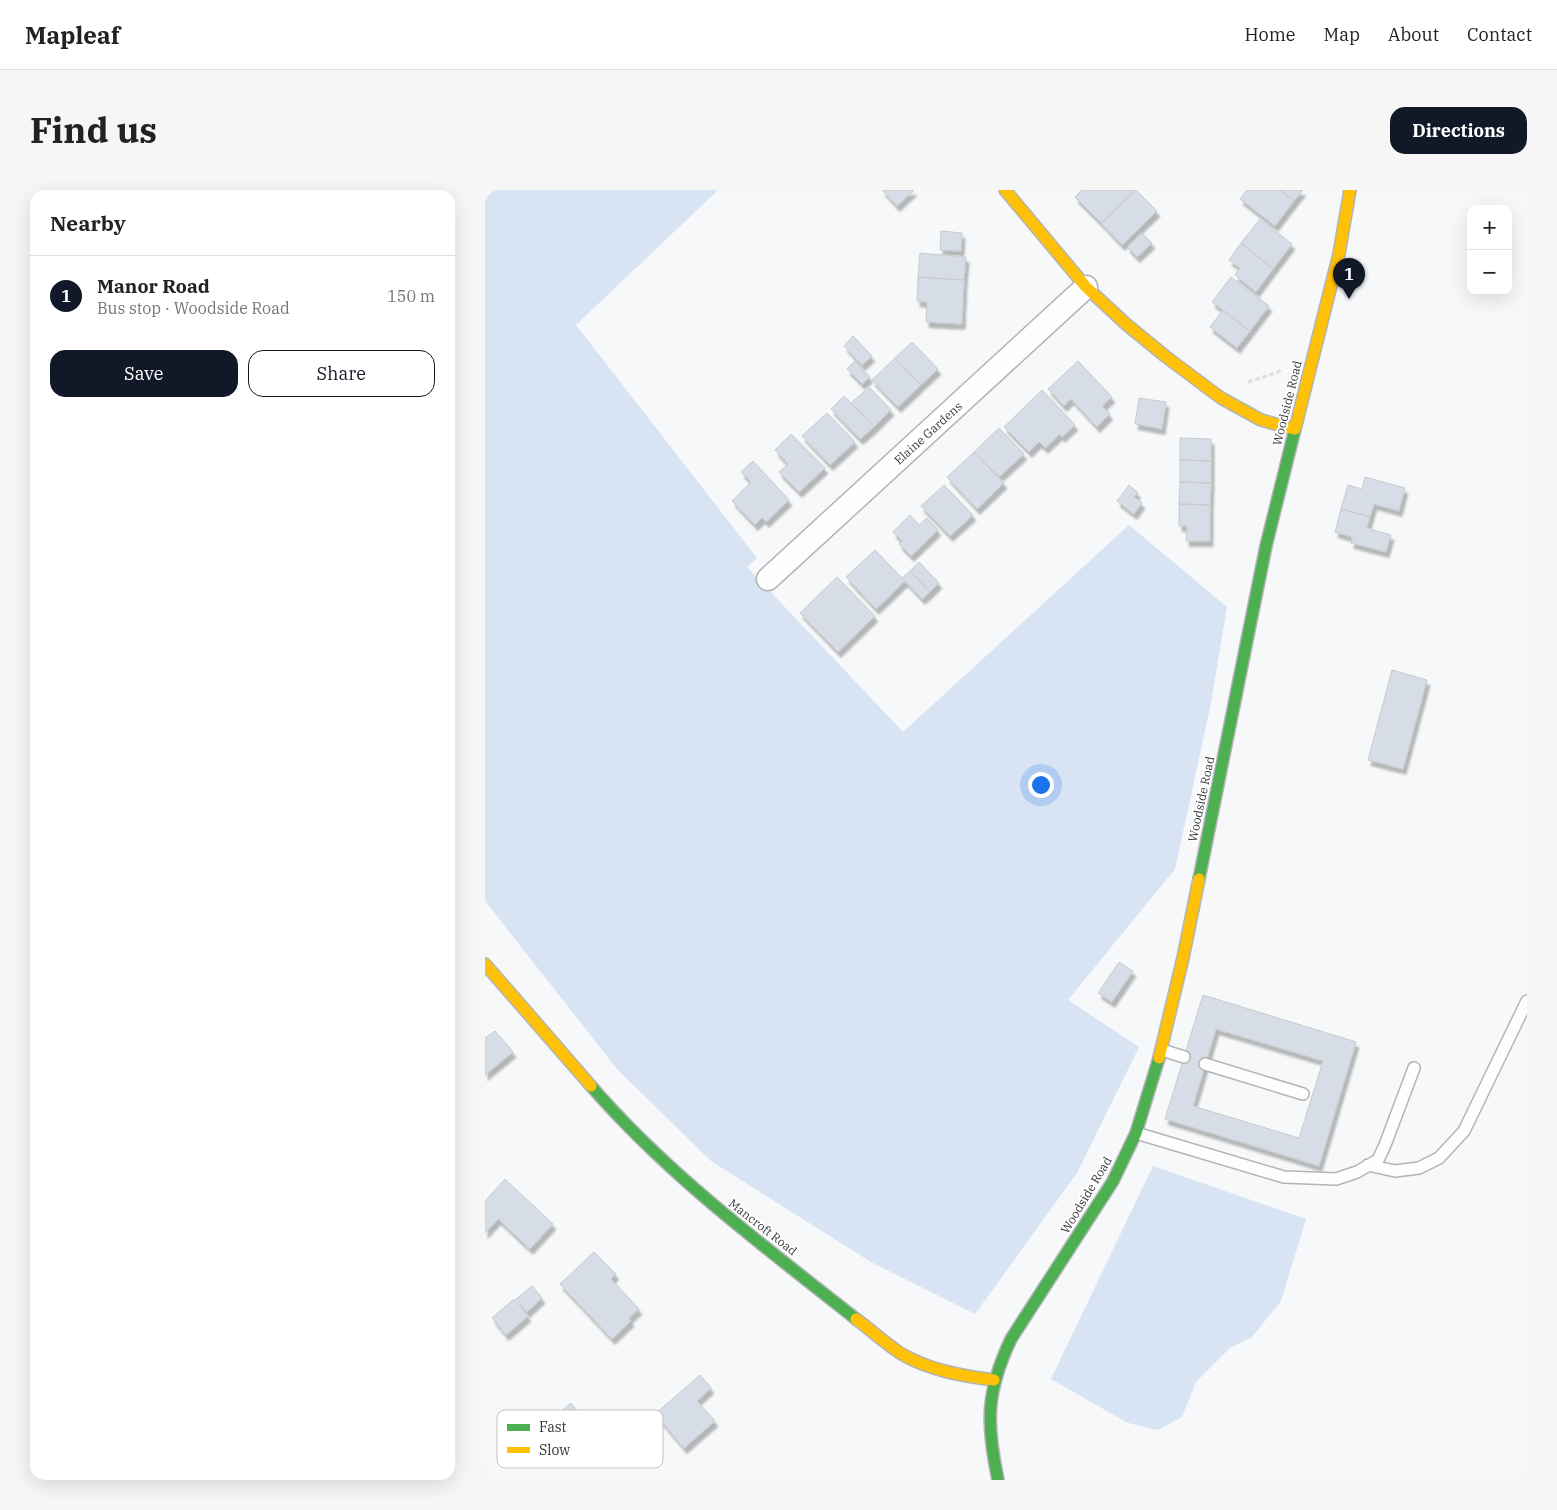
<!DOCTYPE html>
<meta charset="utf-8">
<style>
body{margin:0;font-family:"IBM Plex Serif",serif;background:#f6f6f6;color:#222}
.controls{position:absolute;right:15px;top:15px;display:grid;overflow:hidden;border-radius:10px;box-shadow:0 5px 20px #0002}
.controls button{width:45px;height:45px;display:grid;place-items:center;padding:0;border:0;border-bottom:1px solid #e0e0e0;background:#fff;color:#222;font:25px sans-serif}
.you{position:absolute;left:555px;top:594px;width:18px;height:18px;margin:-12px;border:4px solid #fff;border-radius:50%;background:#1a73e8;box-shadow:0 0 0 8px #1a73e833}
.badge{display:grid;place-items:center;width:32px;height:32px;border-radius:50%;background:#111827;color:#fff;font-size:16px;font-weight:700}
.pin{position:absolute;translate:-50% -41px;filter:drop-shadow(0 1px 2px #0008)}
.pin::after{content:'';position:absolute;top:26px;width:18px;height:15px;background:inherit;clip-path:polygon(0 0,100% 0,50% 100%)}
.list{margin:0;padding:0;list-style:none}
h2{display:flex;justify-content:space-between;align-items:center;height:65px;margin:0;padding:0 20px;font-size:21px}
h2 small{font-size:16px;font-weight:400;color:#767676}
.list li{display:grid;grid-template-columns:32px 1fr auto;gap:15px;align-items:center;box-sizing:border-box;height:80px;padding:0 20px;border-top:1px solid #e0e0e0}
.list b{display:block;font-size:19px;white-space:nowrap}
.list p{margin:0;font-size:16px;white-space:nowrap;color:#767676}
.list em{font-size:16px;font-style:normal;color:#767676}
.actions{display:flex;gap:10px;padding:15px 20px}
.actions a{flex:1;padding:11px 0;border:1px solid #111827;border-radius:15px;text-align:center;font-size:18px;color:#111827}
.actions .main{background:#111827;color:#fff}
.map{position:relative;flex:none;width:1042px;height:1290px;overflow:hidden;border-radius:15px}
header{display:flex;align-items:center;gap:30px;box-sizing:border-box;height:70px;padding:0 25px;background:#fff;border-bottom:1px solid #e0e0e0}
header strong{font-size:24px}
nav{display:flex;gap:28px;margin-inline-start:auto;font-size:18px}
.intro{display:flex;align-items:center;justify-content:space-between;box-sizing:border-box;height:120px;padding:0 30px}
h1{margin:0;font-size:35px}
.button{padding:12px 22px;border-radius:15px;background:#111827;color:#fff;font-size:18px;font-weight:700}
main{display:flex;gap:30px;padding:0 30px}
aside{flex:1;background:#fff;border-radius:15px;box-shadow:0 5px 20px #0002}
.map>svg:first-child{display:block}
.green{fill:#d8e3f4}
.building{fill:#d7dde7;stroke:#c8cacb;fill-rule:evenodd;filter:url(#shadow)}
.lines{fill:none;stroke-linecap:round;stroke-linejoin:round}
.lane-casing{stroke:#b2b4b6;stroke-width:14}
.street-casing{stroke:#b2b4b6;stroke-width:25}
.fast-casing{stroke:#b2b4b6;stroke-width:14}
.slow-casing{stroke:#b2b4b6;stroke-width:14}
.path{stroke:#dededf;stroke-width:3;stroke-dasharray:5 2.5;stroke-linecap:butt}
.lane{stroke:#fefefe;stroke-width:11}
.street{stroke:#fefefe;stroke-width:22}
.fast{stroke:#4caf50;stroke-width:11}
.slow{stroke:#ffc107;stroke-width:11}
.labels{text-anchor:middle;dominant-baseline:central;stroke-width:4;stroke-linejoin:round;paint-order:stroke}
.street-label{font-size:12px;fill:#353739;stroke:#fff}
.key{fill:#fff;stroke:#c2c3c4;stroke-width:1}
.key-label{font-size:14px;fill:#353739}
</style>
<header>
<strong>Mapleaf</strong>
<nav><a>Home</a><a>Map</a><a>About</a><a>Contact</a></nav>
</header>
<div class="intro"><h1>Find us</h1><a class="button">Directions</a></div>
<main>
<aside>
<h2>Nearby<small></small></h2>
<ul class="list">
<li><span class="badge">1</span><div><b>Manor Road</b><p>Bus stop · Woodside Road</p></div><em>150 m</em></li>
</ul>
<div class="actions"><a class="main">Save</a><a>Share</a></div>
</aside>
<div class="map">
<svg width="1042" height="1290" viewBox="0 0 1042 1290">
<defs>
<filter id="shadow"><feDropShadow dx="3" dy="5.5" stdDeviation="1" flood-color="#0004"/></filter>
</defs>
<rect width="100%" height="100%" fill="#f6f8fa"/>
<path class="green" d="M0,0H233L91,135L272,368L262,377L418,542L644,335L742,417L725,518L690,679L583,810L654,857L592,983L490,1124L386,1072L226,971L132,879L0,711Z
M668,976L821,1029L796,1111L767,1147L745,1158L711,1192L697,1227L673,1240L643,1233L566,1189Z"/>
<path class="building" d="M397,0H429L412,16Z
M597,0H651L616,33L590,7Z
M651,0L672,21L637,55L616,33Z
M762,0H795L809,11L790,36L755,9Z
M795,0H818L809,11Z
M775,29L807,54L788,79L756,53Z
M456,41L477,43L476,61L455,60Z
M657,43L667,53L652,67L642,57Z
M756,53L788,79L771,102L750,85L755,78L744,70Z
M435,63L481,67L479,90L433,87Z
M433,87L479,90L477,134L441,132L442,112L432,111Z
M746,87L784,116L765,141L727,112Z
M738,120L765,141L752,158L725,137Z
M368,146L387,166L377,175L359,156Z
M427,152L453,179L436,195L410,168Z
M410,168L436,195L413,217L387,190Z
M370,171L385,187L377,194L362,179Z
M593,171L627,207L617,216L625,224L612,237L586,209L579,216L563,199Z
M384,197L406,220L389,237L366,213Z
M557,200L590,235L577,247L575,244L560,258L554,252L544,262L519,237Z
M359,206L389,237L375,249L346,219Z
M654,208L681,212L677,239L650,234Z
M342,223L370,252L345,275L317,246Z
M514,238L539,264L514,287L489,262Z
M306,244L340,278L314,302L294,282L303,274L290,260Z
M695,248L726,249V271L695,270Z
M489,262L519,293L492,319L462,287Z
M695,270L726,271V293L695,292Z
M268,271L304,310L281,332L277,328L270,335L247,311L266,292L256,282Z
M880,287L920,298L914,321L889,314L885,327L856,319L863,295L877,299Z
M695,292L726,293L725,315L694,314Z
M459,295L488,325L465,346L436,316Z
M644,295L653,303L649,307L657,313L649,324L632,311Z
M694,314L725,315V351H701L702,336H694Z
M856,319L885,327L882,338L906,345L901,362L866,353L867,347L850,342Z
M425,325L434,335L442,328L453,340L426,366L414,354L417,351L408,342Z
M390,360L417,388L425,381L445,402L437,409L420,391L391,419L361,387Z
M434,372L454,393L445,402L425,381Z
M352,387L390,426L353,462L315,423Z
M907,480L942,490L918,579L883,570Z
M634,772L648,781L627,812L613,803Z
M718,805L871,852L834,976L680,929ZM731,839L838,871L814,948L708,916Z
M10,841L28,862L0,885V848Z
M20,989L68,1034L45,1059L13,1029L0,1043V1011Z
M109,1062L131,1084L126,1089L154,1119L144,1128L146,1131L127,1149L75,1094Z
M47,1096L57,1108L42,1122L31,1109Z
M29,1109L43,1126L21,1145L7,1128Z
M215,1185L226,1198L212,1211L230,1231L199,1258L170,1224Z
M86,1213L110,1242L85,1263L61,1234Z"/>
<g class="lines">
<defs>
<path id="lane" d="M677,860L699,867
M720,874L818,904
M651,943L799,987L851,989L872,982L893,970L900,955L929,878
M883,975L910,981L934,978L954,968L979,941L1042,811"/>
<path id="street" d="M283,389L601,97"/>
<path id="fast" d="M714,689L781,356L810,239
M106,896C184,986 279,1056 371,1129
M513,1290C501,1233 501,1202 526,1149L628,991L651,943L674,868"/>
<path id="slow" d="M520,0L601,97L641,134L680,166L736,208L776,230L809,239
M810,239L854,64L865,0
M0,774L106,896
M674,868L698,768L714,689
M371,1129C386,1140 400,1153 415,1163C443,1180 477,1186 509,1190"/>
</defs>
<use href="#lane" class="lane-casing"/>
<use href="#street" class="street-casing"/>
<use href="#fast" class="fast-casing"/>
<use href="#slow" class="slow-casing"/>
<path class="path" d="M763,192L793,182L797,179"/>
<use href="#lane" class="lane"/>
<use href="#street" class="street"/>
<use href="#fast" class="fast"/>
<use href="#slow" class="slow"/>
</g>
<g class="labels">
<g class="street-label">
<text transform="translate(802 213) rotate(-76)">Woodside Road</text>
<text transform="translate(443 243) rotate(-42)">Elaine Gardens</text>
<text transform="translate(716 609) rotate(-78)">Woodside Road</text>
<text transform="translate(601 1005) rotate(-59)">Woodside Road</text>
<text transform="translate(278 1037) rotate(38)">Mancroft Road</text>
</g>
</g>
<rect x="12" y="1220" width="166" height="58" rx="8" class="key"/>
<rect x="22" y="1234" width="23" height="7" fill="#4caf50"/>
<rect x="22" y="1257" width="23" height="6" fill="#ffc107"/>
<g class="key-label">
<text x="54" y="1242">Fast</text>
<text x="54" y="1265">Slow</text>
</g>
</svg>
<div class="controls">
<button>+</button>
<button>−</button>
</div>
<div class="you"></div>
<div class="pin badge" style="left:864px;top:109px">1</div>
</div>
</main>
